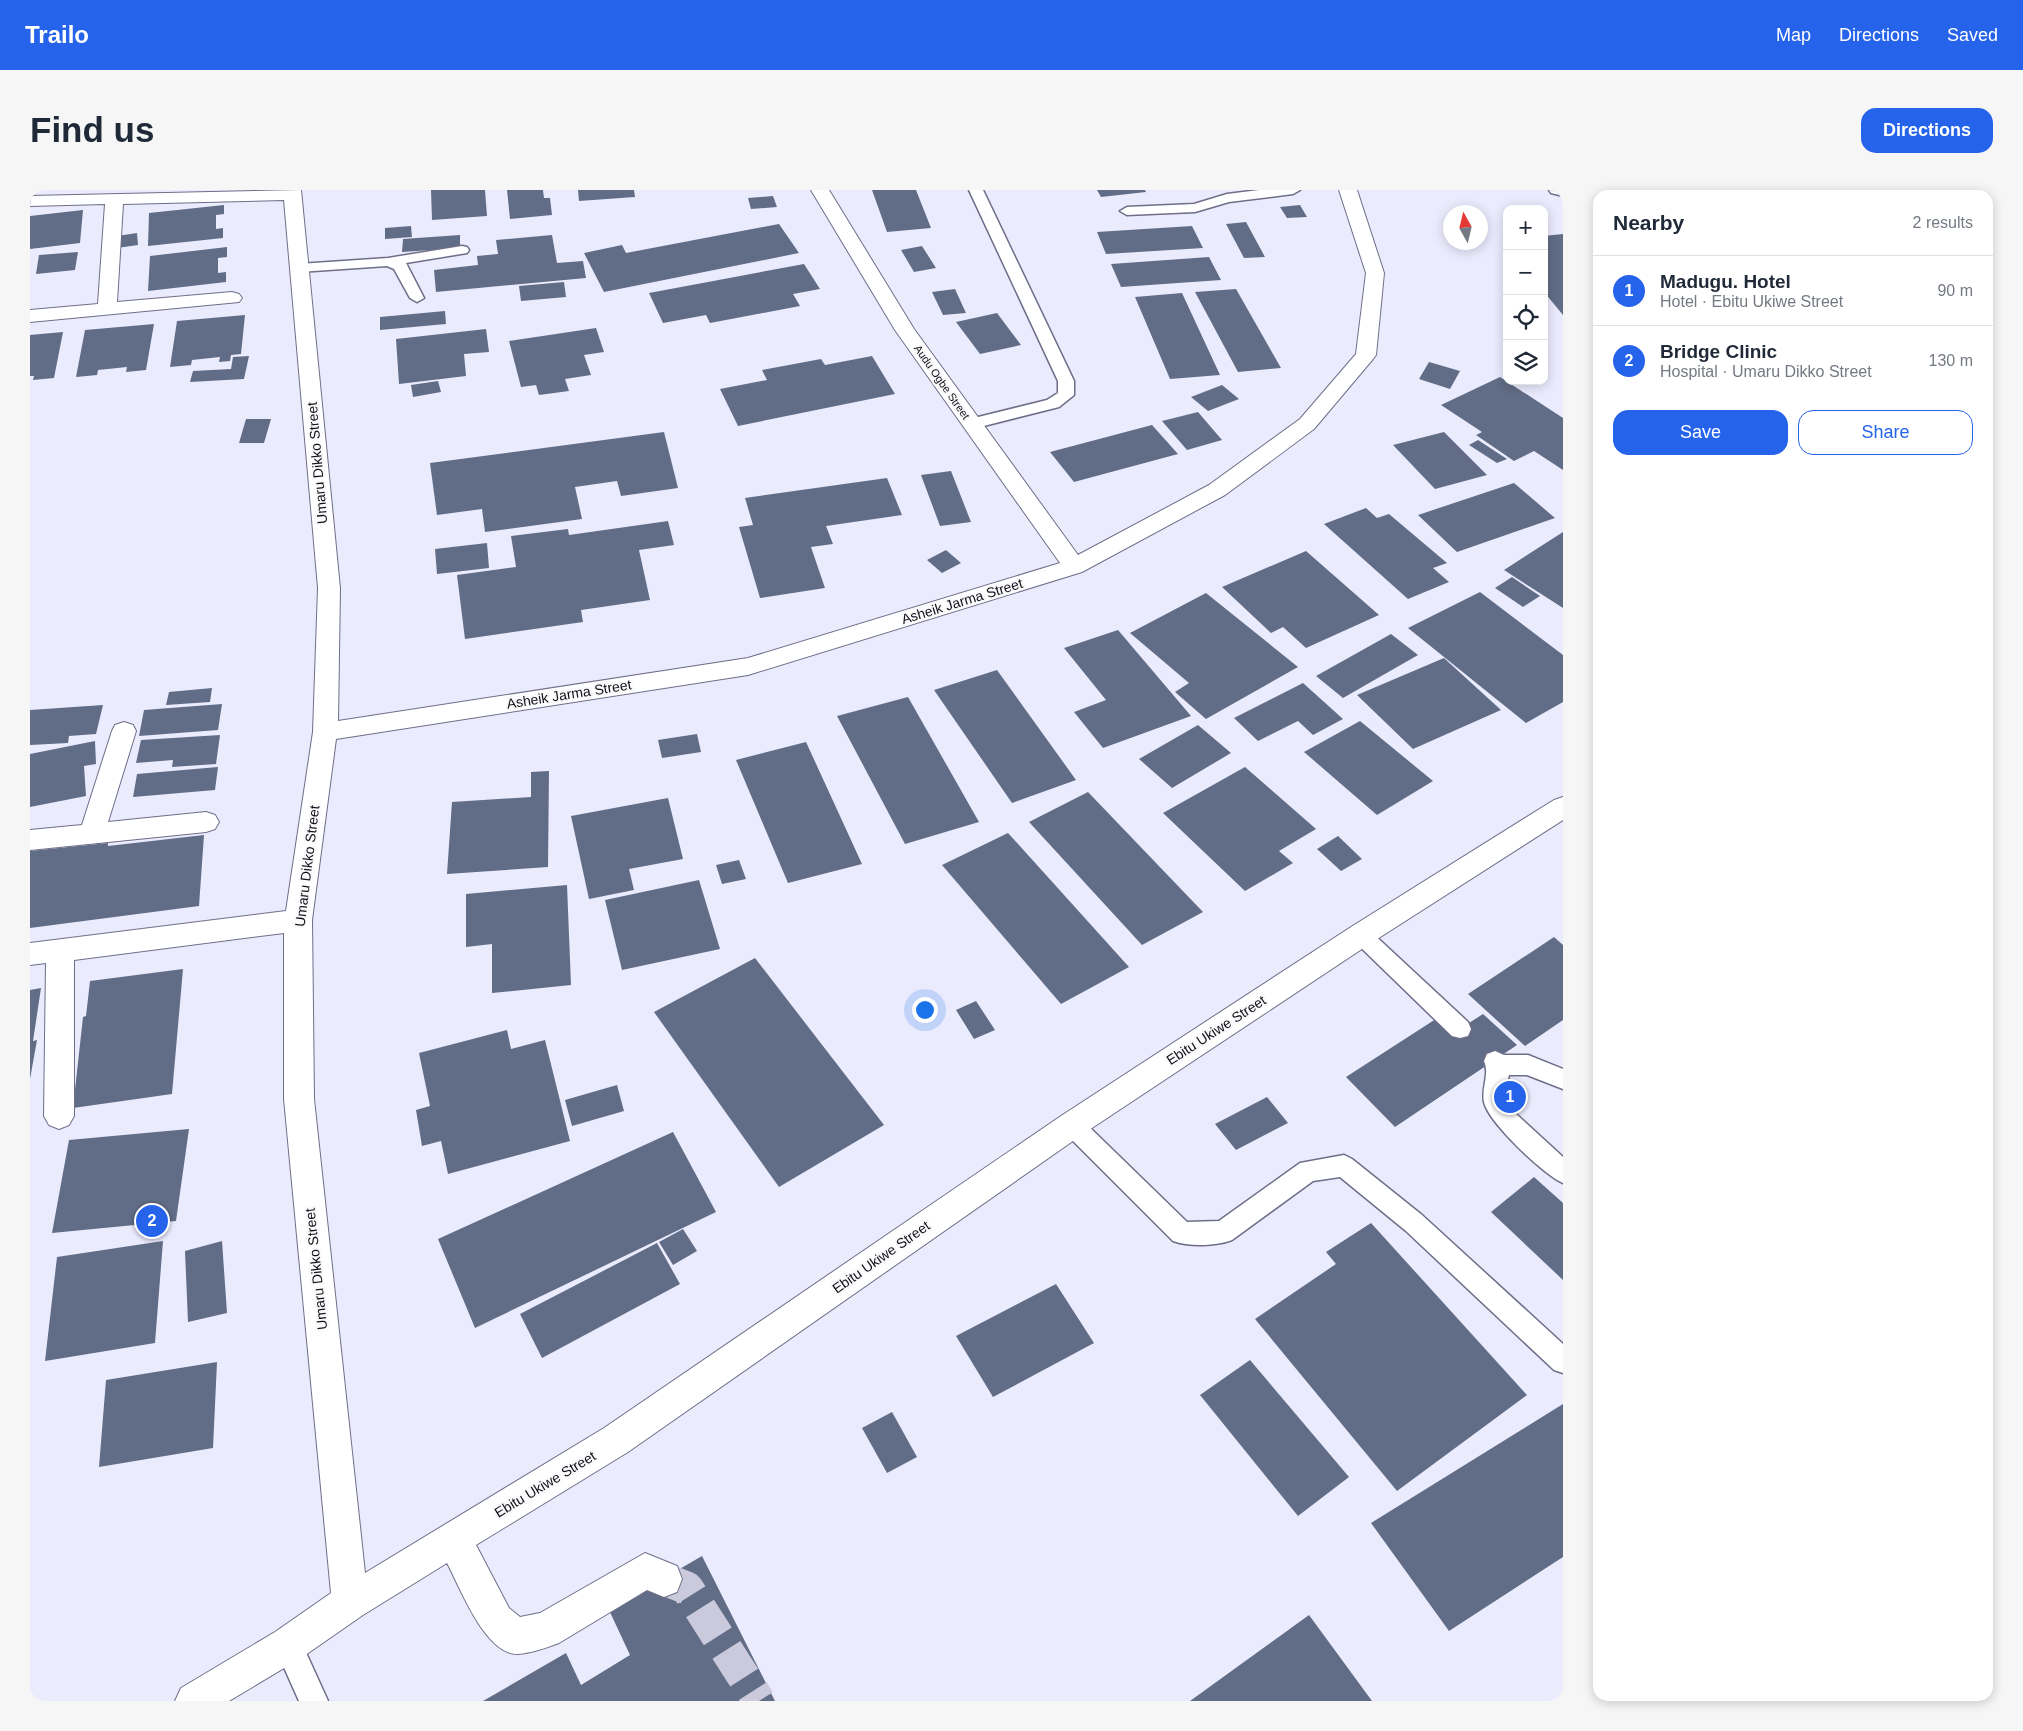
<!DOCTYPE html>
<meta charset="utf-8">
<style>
body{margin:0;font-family:Helvetica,sans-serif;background:#f6f6f7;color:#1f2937}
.controls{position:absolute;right:15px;top:15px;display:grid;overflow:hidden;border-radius:10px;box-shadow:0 2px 12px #0003}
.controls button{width:45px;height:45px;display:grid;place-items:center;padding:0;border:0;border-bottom:1px solid #e0e1e3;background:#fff;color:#1f2937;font:25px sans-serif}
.compass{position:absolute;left:1413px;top:15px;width:45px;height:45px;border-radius:50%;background:#fff;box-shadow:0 2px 12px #0003;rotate:352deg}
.you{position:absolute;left:894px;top:819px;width:18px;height:18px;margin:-12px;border:4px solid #fff;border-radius:50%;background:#1a73e8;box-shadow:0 0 0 8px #1a73e833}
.badge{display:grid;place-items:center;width:32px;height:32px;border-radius:50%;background:#2563eb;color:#fff;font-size:16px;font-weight:700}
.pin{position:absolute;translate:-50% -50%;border:2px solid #fff;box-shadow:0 1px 5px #0006}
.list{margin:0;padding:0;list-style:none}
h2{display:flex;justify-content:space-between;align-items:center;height:65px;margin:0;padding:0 20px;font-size:21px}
h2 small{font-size:16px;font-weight:400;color:#747a83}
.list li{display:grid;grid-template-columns:32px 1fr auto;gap:15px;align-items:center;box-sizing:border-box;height:70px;padding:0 20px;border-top:1px solid #e0e1e3}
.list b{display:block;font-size:19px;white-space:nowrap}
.list p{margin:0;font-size:16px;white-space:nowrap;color:#747a83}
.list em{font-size:16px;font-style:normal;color:#747a83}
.actions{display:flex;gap:10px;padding:15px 20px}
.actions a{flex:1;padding:11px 0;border:1px solid #2563eb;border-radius:15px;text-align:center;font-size:18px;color:#2563eb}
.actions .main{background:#2563eb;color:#fff}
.icon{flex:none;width:28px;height:28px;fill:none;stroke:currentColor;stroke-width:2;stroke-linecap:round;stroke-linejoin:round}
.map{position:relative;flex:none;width:1533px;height:1511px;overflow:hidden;border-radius:15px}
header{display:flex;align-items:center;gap:30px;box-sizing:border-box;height:70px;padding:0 25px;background:#2563eb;color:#fff}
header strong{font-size:24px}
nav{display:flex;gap:28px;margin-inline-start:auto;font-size:18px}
.intro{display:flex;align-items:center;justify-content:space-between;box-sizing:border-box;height:120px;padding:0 30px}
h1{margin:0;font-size:35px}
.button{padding:12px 22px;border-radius:15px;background:#2563eb;color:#fff;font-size:18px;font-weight:700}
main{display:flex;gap:30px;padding:0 30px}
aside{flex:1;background:#fff;border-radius:15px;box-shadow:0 2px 12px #0003}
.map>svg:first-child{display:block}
.building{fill:#616d86}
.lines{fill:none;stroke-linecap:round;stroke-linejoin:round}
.street-tunnel{stroke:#cacadc;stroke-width:33;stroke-dasharray:33 16;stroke-linecap:butt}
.lane-casing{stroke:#6f6e89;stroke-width:3}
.street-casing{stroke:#6f6e89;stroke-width:2}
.lane{fill:#fff;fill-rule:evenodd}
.street{fill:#fff;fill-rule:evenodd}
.labels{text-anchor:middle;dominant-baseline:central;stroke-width:4.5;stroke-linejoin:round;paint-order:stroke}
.far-street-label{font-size:11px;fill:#10101a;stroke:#fafafa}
.street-label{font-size:14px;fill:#10101a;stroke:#fafafa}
</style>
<header>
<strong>Trailo</strong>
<nav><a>Map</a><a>Directions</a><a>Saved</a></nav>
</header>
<div class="intro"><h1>Find us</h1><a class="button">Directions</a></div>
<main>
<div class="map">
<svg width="1533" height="1511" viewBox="0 0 1533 1511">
<rect width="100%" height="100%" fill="#ebebfe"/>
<path class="building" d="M401,0H455L457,26L402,30Z
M477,0H513L514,8H520L522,25L480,29Z
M548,0H604L605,7L549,11Z
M842,0H886L901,38L857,42Z
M1067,0H1115L1116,2L1071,7Z
M743,6L747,17L721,19L718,8Z
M194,15V24L186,25V39L193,38V48L118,56L119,23Z
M1270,15L1277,27L1257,28L1250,17Z
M53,20L50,53L0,59V26Z
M1216,32L1235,67L1214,68L1196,34Z
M749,34L769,63L574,102L554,63L592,55L596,63Z
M381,36L382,47L355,49V38Z
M1162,36L1173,58L1076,64L1067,42Z
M107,43L108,55L87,58V46Z
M1533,44V125L1514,102V46Z
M430,45V58L372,62L373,49Z
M522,45L527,73L553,71L556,88L406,102L404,80L448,75L447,66L468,64L466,50Z
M892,56L906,78L884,82L871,60Z
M197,57V67L188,68V83L196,82V92L118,101L120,66Z
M48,62L45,80L6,84L9,65Z
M1179,67L1191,90L1091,97L1081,74Z
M774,74L790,99L763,104L770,116L680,133L676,125L633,133L619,103Z
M534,92L536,107L491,111L489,96Z
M925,99L936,123L913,125L902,102Z
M1206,99L1251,178L1208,182L1165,102Z
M1152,103L1190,185L1140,189L1105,107Z
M415,121L416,134L350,140V127Z
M967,123L991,155L950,164L926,132Z
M215,125L211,164L201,165L200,171L189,172L190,167L162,170L161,175L140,177L147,131Z
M124,134L116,180L96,182L97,177L68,180L67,185L46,187L55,140Z
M566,138L574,162L554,165L561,185L535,189L539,201L509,205L506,195L491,197L479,151Z
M456,139L459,162L434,164L436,186L369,194L366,149Z
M33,142L24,188L3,190L4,186H0V145Z
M219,166L214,189L160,192L163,181L201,179L203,167Z
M842,166L865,204L708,236L690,199L737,190L732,180L791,169L795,175Z
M1399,172L1430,181L1420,199L1389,189Z
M1470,187L1533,228V280L1504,261L1484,271L1446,245L1452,242L1411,215Z
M408,191L411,202L383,207L381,195Z
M1192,195L1209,209L1178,221L1161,207Z
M1168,222L1192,250L1157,260L1132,231Z
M216,229H241L234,253H209Z
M1122,235L1148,264L1044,292L1020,262Z
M634,242L648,298L591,306L587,291L545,297L552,329L455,342L452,319L407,325L400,273Z
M1414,242L1457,285L1405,299L1363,255Z
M1448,250L1477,269L1467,273L1439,255Z
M921,281L941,332L910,336L891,285Z
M857,288L872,325L796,336L803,354L781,357L795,398L730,408L709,337L723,335L715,308Z
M1484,293L1525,328L1427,362L1388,325Z
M1336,318L1347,328L1359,324L1417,373L1403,378L1419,392L1378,409L1294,334Z
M638,331L644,355L609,360L620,410L551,420L553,432L435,449L427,385L486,377L481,346L538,339L539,345Z
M1533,342V418L1474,380Z
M457,353L459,378L407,384L405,359Z
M916,360L931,373L912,383L897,370Z
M1276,361L1349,425L1276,458L1253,437L1241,443L1192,397Z
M1482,387L1510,406L1493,417L1465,398Z
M1450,402L1533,465V512L1496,533L1378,438Z
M1176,403L1268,477L1176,529L1145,502L1159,493L1100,443Z
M1088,440L1161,526L1073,558L1044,522L1076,510L1034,458Z
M1361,444L1388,465L1313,508L1286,486Z
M1414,468L1471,520L1383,559L1327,505Z
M967,480L1046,590L982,613L904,500Z
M1273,493L1313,529L1283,545L1268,531L1228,551L1204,528Z
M182,498L180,512L136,515L139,502Z
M878,507L949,632L875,654L807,526Z
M192,514L188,540L109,546L114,520Z
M73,515L66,544L39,546L38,553L0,555V520Z
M1330,531L1403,591L1347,625L1274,562Z
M1168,535L1201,563L1142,598L1109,569Z
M667,544L671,562L632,568L628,550Z
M190,545L186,574L142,577L143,570L106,573L111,550Z
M65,551L66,574L54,576L56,606L0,617V564Z
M776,552L832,674L758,693L706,570Z
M188,577L185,600L103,607L107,584Z
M1215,577L1286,639L1249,661L1263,673L1215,701L1133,623Z
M519,581L518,677L417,684L422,612L501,607V582Z
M1058,602L1173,722L1112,755L999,632Z
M638,608L653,669L599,679L604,700L559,709L541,626Z
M978,643L1099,777L1031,814L912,675Z
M174,645L169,716L0,738V661L78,653V656Z
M1308,646L1332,669L1311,681L1287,659Z
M709,670L716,689L692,694L686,675Z
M669,690L690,759L592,780L575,710Z
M537,695L541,795L462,803V754L436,757V704Z
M1524,747L1533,755V830L1495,856L1438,804Z
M725,768L854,935L749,997L624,822Z
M153,779L142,904L43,918L53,827L56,826L60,791Z
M11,798L3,851L7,850L0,889V800Z
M946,811L965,840L944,849L926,820Z
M1453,824L1487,855L1365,937L1316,887L1412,825L1428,840Z
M477,840L481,859L515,850L540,951L418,984L411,951L392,956L386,920L400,916L389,863Z
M587,895L594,921L542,936L535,910Z
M1237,907L1258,933L1206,960L1185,934Z
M159,939L146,1031L22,1043L39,950Z
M643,942L686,1022L445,1138L408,1049Z
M1504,987L1533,1013V1090L1461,1022Z
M1341,1033L1497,1205L1367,1301L1225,1129L1306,1074L1296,1062Z
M653,1039L667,1061L643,1075L629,1052Z
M133,1051L125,1153L15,1171L27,1067Z
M192,1051L197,1123L158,1132L155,1061Z
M627,1053L650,1094L512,1168L490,1124Z
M1026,1094L1064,1153L963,1207L926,1146Z
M1220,1170L1319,1287L1268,1326L1170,1205Z
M187,1172L183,1258L69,1277L76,1190Z
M1533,1214V1367L1419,1441L1341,1333Z
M862,1222L887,1267L857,1283L832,1238Z
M672,1366L745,1511H453L536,1463L551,1495L600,1465L579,1420Z
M1279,1425L1342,1511H1160Z"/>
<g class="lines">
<path class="street-tunnel" d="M634,1389L657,1398L729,1511"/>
<defs>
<path id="lane" d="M939,0H953L1044,191V205L1029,217L942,239L936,238L934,234L936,230L1017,210L1028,203V191Z
M1229,0H1270L1263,4L1199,12L1165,22L1097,25L1090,21L1097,17L1164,14L1197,4Z
M1519,0H1533V6L1521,3Z
M432,56L437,57L439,60L437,63L376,73L394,108L387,112L380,108L364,79L357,76L269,82L262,78L269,74L358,68Z
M1331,736L1338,739L1438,832L1441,839L1438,846L1430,848L1422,846L1324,751L1320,745L1324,739Z
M1465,861L1474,865H1498L1533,879V899L1497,885H1479C1476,899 1474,910 1484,922L1533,967V993C1514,985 1458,932 1454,912C1451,897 1460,885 1454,871L1457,864Z
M1042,925L1050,928L1157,1032L1189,1031L1270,973L1314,965L1322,969L1392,1025L1533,1154V1183L1524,1180L1376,1041L1310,987L1283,991L1202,1050C1186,1056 1159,1057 1143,1051L1034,942L1030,935L1034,928Z
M258,1441L268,1445L298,1511H269L244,1455L248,1445Z"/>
<path id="street" d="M271,0L310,398L308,531L718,468L1030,373L865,140L781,0H799L884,139L1048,365L1179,295L1270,229L1326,164L1336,83L1309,0H1327L1354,83L1346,165L1343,169L1284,239L1195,305L1052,382L718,485L306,549L282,730L284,909L335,1383L574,1238L1031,926L1321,737L1524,610L1533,607V630L1341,753L1053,944L598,1262L446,1355L479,1418L490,1427L510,1423L615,1363L647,1376L652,1389L647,1402L634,1407L617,1400L529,1453C516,1458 501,1463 488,1464C455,1465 430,1397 417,1373L333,1425L271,1468L199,1511H145L151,1498L245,1442L301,1403L254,909V743L44,770V926L39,935L29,939L19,935L14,926L16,773L0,775V753L256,721L283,542L288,398L254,10L93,14L87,112L202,102L209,104L212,108L209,112L0,132V120L68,114L75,14L0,16V6Z
M94,532L103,535L106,541L78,632L176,622L185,625L189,632L185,639L176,642L0,660V640L52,635L82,541L85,535Z"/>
</defs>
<use href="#lane" class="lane-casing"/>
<use href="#street" class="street-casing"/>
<use href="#lane" class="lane"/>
<use href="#street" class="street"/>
</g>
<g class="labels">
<g class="far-street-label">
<text transform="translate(912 192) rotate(55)">Audu Ogbe Street</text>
</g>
<g class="street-label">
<text transform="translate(287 273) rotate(-95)">Umaru Dikko Street</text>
<text transform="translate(932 411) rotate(-17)">Asheik Jarma Street</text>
<text transform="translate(539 504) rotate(-9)">Asheik Jarma Street</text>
<text transform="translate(277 676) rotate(-83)">Umaru Dikko Street</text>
<text transform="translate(1186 840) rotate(-33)">Ebitu Ukiwe Street</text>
<text transform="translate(851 1067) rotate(-35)">Ebitu Ukiwe Street</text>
<text transform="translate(286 1079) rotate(-96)">Umaru Dikko Street</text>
<text transform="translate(515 1294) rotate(-31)">Ebitu Ukiwe Street</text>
</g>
</g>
</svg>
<div class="controls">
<button>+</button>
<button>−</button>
<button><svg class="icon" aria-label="locate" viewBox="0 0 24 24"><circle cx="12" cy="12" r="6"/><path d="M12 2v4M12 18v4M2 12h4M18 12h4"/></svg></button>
<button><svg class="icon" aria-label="layers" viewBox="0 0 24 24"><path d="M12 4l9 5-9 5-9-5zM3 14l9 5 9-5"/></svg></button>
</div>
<svg class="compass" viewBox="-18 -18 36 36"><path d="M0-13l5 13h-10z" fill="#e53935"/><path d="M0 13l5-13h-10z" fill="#747a83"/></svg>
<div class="you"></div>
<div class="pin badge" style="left:1480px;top:907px">1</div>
<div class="pin badge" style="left:122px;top:1031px">2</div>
</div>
<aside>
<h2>Nearby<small>2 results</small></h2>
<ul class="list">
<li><span class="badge">1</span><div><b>Madugu. Hotel</b><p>Hotel · Ebitu Ukiwe Street</p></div><em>90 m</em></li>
<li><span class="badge">2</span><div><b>Bridge Clinic</b><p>Hospital · Umaru Dikko Street</p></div><em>130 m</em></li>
</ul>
<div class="actions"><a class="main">Save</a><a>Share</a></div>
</aside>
</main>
